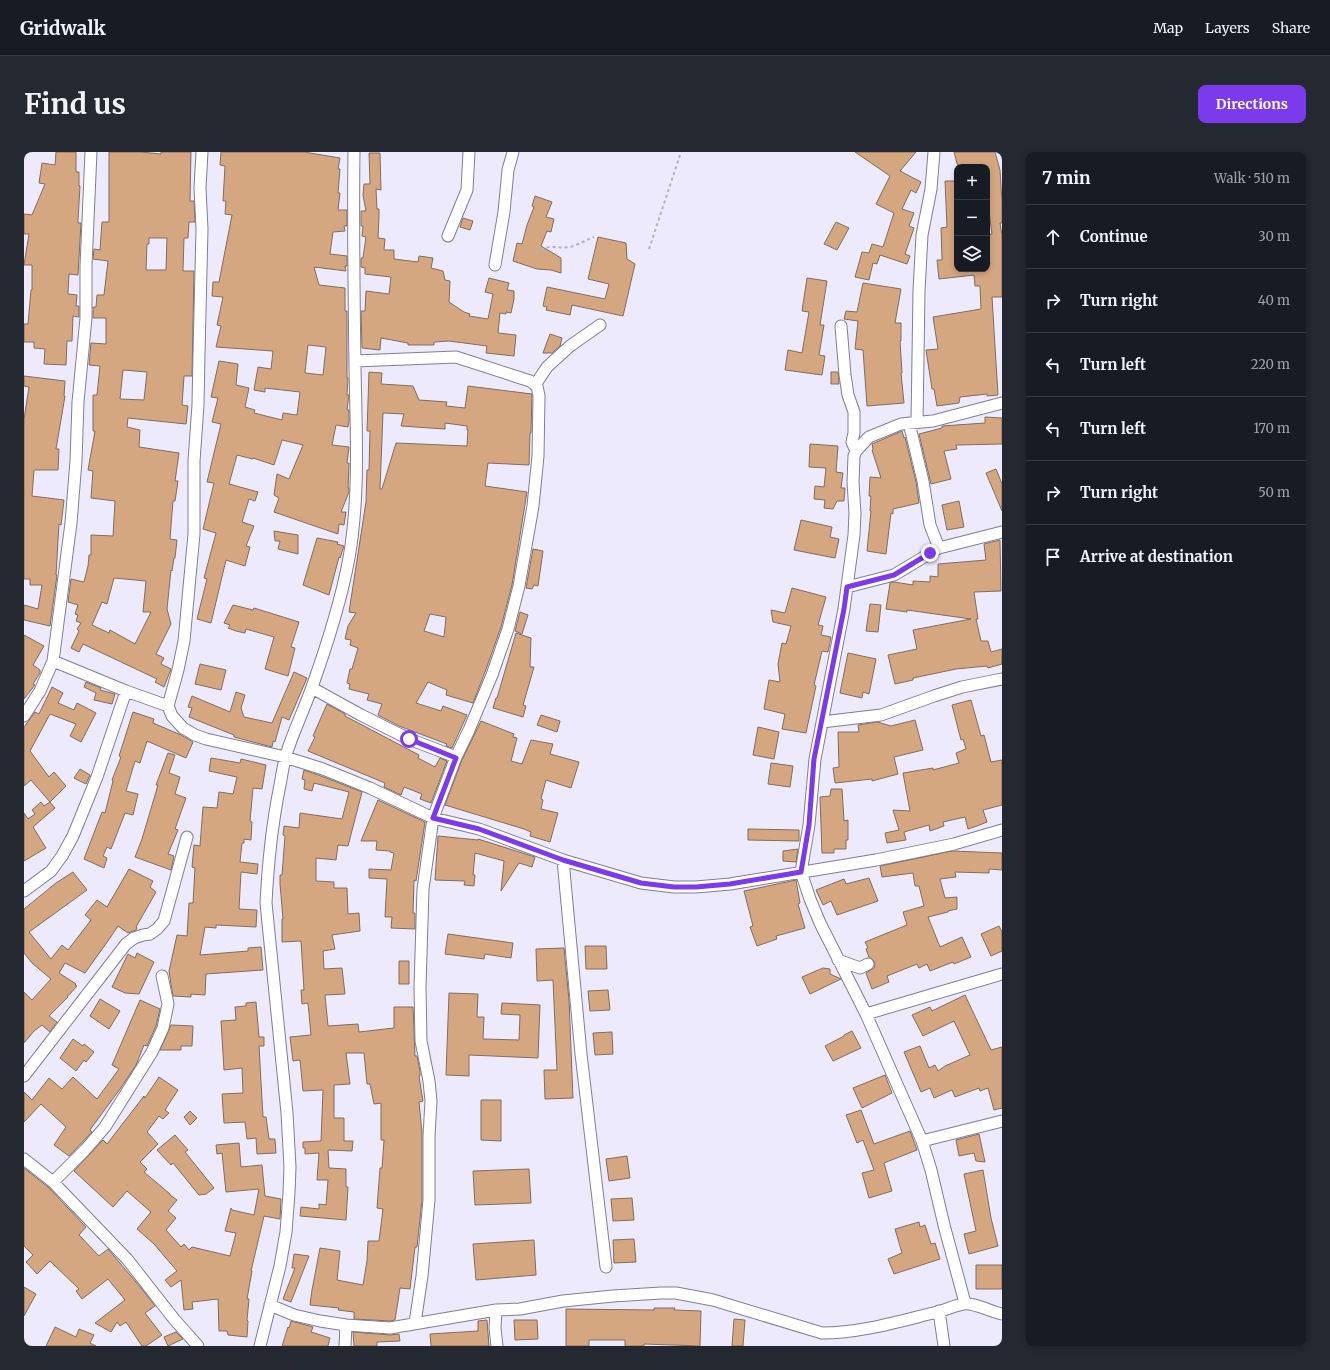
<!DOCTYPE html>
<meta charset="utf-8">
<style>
body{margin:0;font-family:Merriweather,serif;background:#242831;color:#f1f3f6}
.controls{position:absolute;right:12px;top:12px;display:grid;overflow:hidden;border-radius:8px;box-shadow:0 2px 6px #0003}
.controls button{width:36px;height:36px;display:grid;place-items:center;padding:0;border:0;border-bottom:1px solid #363941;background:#171b24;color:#f1f3f6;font:20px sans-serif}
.stop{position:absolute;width:12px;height:12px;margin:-9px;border:3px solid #7c3aed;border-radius:50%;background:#fff}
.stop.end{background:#7c3aed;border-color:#fff;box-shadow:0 1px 4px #0008}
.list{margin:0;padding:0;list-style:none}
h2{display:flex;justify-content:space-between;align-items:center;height:52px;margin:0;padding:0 16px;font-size:17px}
h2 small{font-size:13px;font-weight:400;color:#9ea1a6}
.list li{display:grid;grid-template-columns:26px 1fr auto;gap:12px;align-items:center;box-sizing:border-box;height:64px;padding:0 16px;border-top:1px solid #363941}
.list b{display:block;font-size:15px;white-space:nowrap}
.list em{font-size:13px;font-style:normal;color:#9ea1a6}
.icon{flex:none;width:22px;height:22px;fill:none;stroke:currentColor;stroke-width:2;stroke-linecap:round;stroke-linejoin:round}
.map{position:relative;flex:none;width:978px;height:1194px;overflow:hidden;border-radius:8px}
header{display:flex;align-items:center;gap:24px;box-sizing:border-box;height:56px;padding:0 20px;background:#171b24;border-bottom:1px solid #363941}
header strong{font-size:19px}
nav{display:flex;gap:22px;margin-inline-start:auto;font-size:14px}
.intro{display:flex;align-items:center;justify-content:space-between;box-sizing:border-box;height:96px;padding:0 24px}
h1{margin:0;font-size:28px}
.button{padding:10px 18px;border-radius:8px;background:#7c3aed;color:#fff;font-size:14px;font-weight:700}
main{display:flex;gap:24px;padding:0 24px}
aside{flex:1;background:#171b24;border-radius:8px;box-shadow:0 2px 6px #0003}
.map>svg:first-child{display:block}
.building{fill:#d5a781;stroke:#816d5d;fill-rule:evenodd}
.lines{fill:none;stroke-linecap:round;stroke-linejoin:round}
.minor-casing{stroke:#817e94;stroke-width:13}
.path{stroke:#b4b1c2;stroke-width:2;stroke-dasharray:3 3;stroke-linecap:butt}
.minor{stroke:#fff;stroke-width:11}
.route{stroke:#7c3aed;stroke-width:5}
</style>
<header>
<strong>Gridwalk</strong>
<nav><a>Map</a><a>Layers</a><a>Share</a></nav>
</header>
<div class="intro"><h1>Find us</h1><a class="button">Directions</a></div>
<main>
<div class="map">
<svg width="978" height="1194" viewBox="0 0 978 1194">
<rect width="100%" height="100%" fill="#edeafe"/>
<path class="building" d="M32,0H52V20H55V34H56L54,68V71H57L54,123L45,122L44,140V142L53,143L52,154H55V165L49,164L48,189H43L42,213L20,212L21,197L10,196V190H0V172H4L7,138H8V113H0L5,82H0V62L8,63L21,32L15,31L18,11L31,13Z
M85,0H117L137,2V0H167L166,49H170L171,70H165L164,86H160L159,119H170L168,224H160L158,253L164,254L162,272L104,266L103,275L116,278L115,295L155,301L151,329H154L151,349H149L146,387L153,388L151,406H150L148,419L147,418L143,457L147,472L132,502L140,506L137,512L147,517L140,535L131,530L133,527L59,492L55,500L47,496L55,479L53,477L57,471L52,469L54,463L51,462L54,453L44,450L47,427L60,430L64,414L65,403H67V383L89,384L91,349L67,346L69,319L64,318L71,279H69V243H73L76,214L65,213L67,191L82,192V166H69V155H72L73,143H80L84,109L69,107L70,97L76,98L78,70H85ZM125,86H143L142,118H122L123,92H125ZM99,218L123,220L120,248L96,247ZM90,426L122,429L119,460H127L111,492L86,478L85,481L68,473L78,450L83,452Z
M197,0H280L316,6L314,17H316L314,41H316L314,58H323V74H320L321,79L309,80L306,102L323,104V114H321L322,119L290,115L295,133L321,136V159H323V226H324L323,243H325L323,258H325V269L324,275L312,273L308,293L325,295L323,311H325V314L324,336H325V340L317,360H322L320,373L315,372L314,382L250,360L255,346L250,343L253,322L265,327L279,293L258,288L250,313L229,306V307L213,303L205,332L234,340L231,349L225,347L218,370L230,374L222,394L226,395L221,414L202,408L187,471L173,467L183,427L180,426L192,381L179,377L190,331L183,330L197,272L188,270L194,246L187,245L195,209L214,212L212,233L225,236L221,255L231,258L230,261L258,268L259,261L273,263L276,240L241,236V240L230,238L234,215L247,217L249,199L192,195L197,174L193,173L199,145L188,144L189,130H195L208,63L201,62L202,49H199L201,14L196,13ZM284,193L302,195L299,223L281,221Z
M831,0H892L876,19L897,30L892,41L887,38L878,57L890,61L885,74L890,76L881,102L886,104L883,112L856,103L853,112L849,111L845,128L831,125L838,100L845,101L848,92L859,95L870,61L852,52L866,24Z
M930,0H971L976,18L978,50V71H976L978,83V145H968L974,243L963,244V242L936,245L935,251L913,254L910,237H908L902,198L914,197L909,165L957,157L956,134H951L950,123L915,127L913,108H918L917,76L923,75L921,29H933V117H963V112H966L963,98V83L968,82L963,46V15H934Z
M345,1H356L357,38L352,37L353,57H355V64L354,86L361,87L360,98H370V107L394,110L395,104L409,106L407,116L419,119L421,128L426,129L425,150L440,160L446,162L445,164L464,167L469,142L461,140L465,126L485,131L483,138L490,139V147L487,161L482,160V162L476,161L474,181L492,183L490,204L462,201L463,194L425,189L410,190V193H384V191L357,186L356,198L338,196L337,159H341L342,139L365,142L367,125L341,122V116L337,115V106H339L342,85L338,84L339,74H337V59H342L339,43L340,32H346Z
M511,44L528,50L522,65L530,67L527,80L523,79L517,94L537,106V121L527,118L513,117L489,109L493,91L498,92L503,73L510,55L508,54Z
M439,66L449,69L446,78L436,75Z
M812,70L825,76L813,98L800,92Z
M574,85L602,91L603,107L611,112L599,164L548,153L546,163L522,158L523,155L519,154L523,135L581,147L585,132L564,127Z
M783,126L803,129L796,173H800L795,203L801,204L798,223L761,218L764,198L778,201L785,160L778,159Z
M839,131L877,137L871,171H877V189H876L878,221H877L880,251L843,254L839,198L831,197L834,169L820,167L822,159L833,160Z
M526,182L538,186L536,194L528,201H519Z
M345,220L358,221L357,232L389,234L395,248L423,250L422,254L441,256L444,234L508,242L507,281H506L505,313L464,311L461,334L503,340L488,433L477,475L461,520L449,551L422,543L423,538L404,530L392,551L417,559L419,554L443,563L428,596L422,594L423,592L375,574L354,563L358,552L343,548L345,542L325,537L326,532L323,531L326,517H328L334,496L326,493L327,488L321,487L324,474L332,461L325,460L342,350L343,318H345L346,279H343ZM359,261L380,262L377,274L421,277V271L443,274V278H444L443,294L372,291L358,337H356ZM406,462L422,465L420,485L400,479Z
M807,220H814L815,232H807Z
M0,224L41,229L40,244H41L32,297H35L34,318H10L8,344L40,348L37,373L35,372L32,423H33L26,474L0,468V453L14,457L18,433H6V427H0V267L5,235L0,234Z
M961,265L978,266V292L932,293L933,297L920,299L927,327L907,332L895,282L918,276V274L961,271Z
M878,279L880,286L881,285L892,330L895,351L869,357V362L867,361L862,402L843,399L847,359H846L847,344H845L846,325L857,326L848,298L849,297L848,292Z
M786,292L814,294L812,320L819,321L817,336H821L820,349H813L809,357L800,356L801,348L790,347L791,334L800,335L802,316L785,315Z
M972,317L978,332V359L962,321Z
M935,349L940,375L923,378L918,353Z
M777,368L808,375L806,385L815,387L811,406L770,398Z
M250,379L274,383V402L254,397L256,389H251Z
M293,386L314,390L313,392L320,394L316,406L315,405L305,443L279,433Z
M976,388L977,439L950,440L954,467H952L957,489H964L967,500L978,497V512L964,516L963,514L932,517L889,526V528L871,532L864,503L893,497L889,478L947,467L883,458V460L862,457L866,431L870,430L889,433V429L906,430V424L914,425V412L962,408L960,392Z
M509,397L519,399L514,434L510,433L508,437L502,436Z
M768,436L802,445L794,473L799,474L797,483L807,485L804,500L798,499L790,533L792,534L782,581L758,577L761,562L740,557L745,528L756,530L754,512L758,491L762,492L767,474L749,470L747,458L761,461Z
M846,452L857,453L854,480L842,479Z
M209,453L229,458L230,456L275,470L267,495L271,496L264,524L241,517L250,485L222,477L221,481L212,479L204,476L206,473L200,471Z
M496,460L504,463L498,482L491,479Z
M492,481L507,486L506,515H510L499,553L502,554L499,565L469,556L472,546H473Z
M0,483L20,494L9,513L16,518V521L9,532L11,533L0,547Z
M824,501L852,507L845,542L839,540L838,546L816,541Z
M176,512L202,518L197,538L171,532Z
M270,520L283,526L265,568L258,565L251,590L249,589L248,595L210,585V583L165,565L168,556L164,555L168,544L206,560L212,540L221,543L217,556L220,565L248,571Z
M62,530L77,536L76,538L91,542L88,552L70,548L72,541L60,535Z
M28,535L39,541L34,551L50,558L53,551L72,561L57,590L46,584L52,572L26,562L6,599L25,625L30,620L42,634L26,650L7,628L0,634V575L11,560L15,562Z
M947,548L957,584L960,583L967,610L978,608V653L959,658L963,670L953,674L944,677L941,665L919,670L920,674L906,679L905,673L880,680L882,688L863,691L861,681L875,678L869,658L886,659L879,621L909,616V618L935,611L932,601L942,597L939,587L937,588L928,553Z
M303,552L321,562V564L395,603L394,606L411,615L416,606L423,609L407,651L396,647L398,642L380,635L377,643L360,635L361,631L284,599L291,585L289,584Z
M109,560L130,567L129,571L157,583L169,590L162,606L123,589L116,611L111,609L102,639L114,642L109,663L101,661L87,697L83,695L79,704L83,706L80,716L60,707L78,660L81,661L89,629L88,628L97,605L95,604Z
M517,563L536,569L533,580L513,573Z
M891,568L899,598L870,605L874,622L848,629V627L811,631L809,616L815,615L814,580H835L834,573L853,570L867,574Z
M457,569L490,582L489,585L493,586L487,609L498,612L507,588L529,592L526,602L555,610L547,636L522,628L517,647L519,648L517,657L534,661L526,690L506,684L507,680L500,677L421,653L438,608Z
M734,575L755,580L750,607L729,603Z
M144,601L151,603L145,621L156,625L151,642L162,646L151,677L154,678L144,702L150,704L147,718L111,705L118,687L134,633H132Z
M187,606L216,611L217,607L242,613L238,637L229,636L226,669L228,670L227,688L220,687V691H218L216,710L234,712L233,722L217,720L215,757L233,758L232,775L192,773V776L181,775L176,803L224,799V796L237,795L239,818L182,822L181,843L167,842V845L149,844L145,819L153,783L163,784L165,751H169L171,716L168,715L170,693L176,694L179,655L193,656L195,640L209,642L213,625L185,619Z
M747,611L769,614L766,635L744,632Z
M56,617L66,623L62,632L50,626Z
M280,618L297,624L338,640L324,694L314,693L312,708L292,706V729L310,730V736H323L324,762L335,761L336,779L308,783L311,797L299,799L300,817L318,816L321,842L301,843L304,874L334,872L335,880L370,876V855H389L391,904H393L396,919V924H395L399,949L395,950L398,981V1048L393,1095H391L386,1137L376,1136L371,1168L366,1169L330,1167V1160L314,1158L315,1156L286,1153L288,1138L296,1096L316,1099L313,1128L339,1133L343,1109L344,1089H355L359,1057L353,1056L356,1016H358L360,988H357V951L350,952L346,932H343L340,901H322L326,932L310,933V966H320V989H329L328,999L304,998L305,1016L322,1017V1035H324L322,1068L276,1064L277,1055L295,1057V1052L302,1053L304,1028H293L295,1001L281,1002V996H279V990L297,989L299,938L279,939L276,908L269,909L266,885L287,883L284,851L278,852L277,838H280L277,789L258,790V767H259L256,732V723H258L261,684L259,683L260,674L275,676L276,661L318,667L325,640L290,631L288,639L280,637L281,628L278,627Z
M807,637H818L820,669L824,668V688H822V697H810V701H798L796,645L806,644Z
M354,648L401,670L392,729L390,728L389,761H391V777L367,776L368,765H361L363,727L345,726V717L367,718L370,701L366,700V699L352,698L353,689H337Z
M17,650L20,654L26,650L31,656L9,675L22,696L0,709V661L4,667L11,662L8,658Z
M724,677L775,678V689L724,688Z
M414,684L454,688V687L511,705L508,715L495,711L477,739L480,709L451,701L449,723H451L450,734L440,733L441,729L411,728Z
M774,697L772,710L759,709V699Z
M928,699L978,701V718L965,717V721L931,720L932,725L916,727L921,746L933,745V757L924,759V760L904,765L916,795L938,785L947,805L930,812L929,810L906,819L903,812L895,816L893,812L863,824L865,830L848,837L842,821L850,816L851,812L850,809L845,805L842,797L844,796L841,790L883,773L879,760L900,754L895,734H891L889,721L858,725L856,714Z
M105,717L129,729L126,735L132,740L112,775L113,776L112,778L104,781L94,774L86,786L61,821L41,811L35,821L52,832L51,833L53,834L43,845H44L25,864L33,870L26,880L18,873L10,879L0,891V840L8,848L27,827L8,811L0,801V757L32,731L49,720L63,738L5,780L27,807L38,793L44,798L67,768L61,763L73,748L83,755Z
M845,726L854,749L813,763L807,749L799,753L792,738L820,727L822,732Z
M772,728L776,751L774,752L781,776L752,784L753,787L733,794L726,775L729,774L720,739Z
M975,774L978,780V799L967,804L957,782Z
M424,782L489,791L487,806L461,802L460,807L421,802Z
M561,794H582L583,817H562Z
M540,796L545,848L549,946L521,947L520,918H533L529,828L513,829L512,797Z
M113,801L130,810L115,842L101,841L88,835L104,802L111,806Z
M375,809H385V832H375Z
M799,816L806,817V822L817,827L786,842L778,825Z
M584,838L586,858L566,859L564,839Z
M425,841L454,842L453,865H460L459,887L495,888L496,863L477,862L478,851L516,853L514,906L445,903V924L422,923Z
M941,843L967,898L978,895V956L970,958L964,936L956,939L955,936L931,945L928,938L910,946L906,936L897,940L880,900L896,894L905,916L911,913L914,919L921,914L946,903L930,869L899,884L888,863L906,855L908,859Z
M76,847L96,859L85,877L66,864Z
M116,848L136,857L132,874L123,894L120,893L112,913L96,937L68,975L66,978L68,980L45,1004L30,993L42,975L17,952L0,970V940L8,948L25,926L38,937L49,925L73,947L95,917L88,913Z
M232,850L235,885H240V894H235L239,965H242L245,987H251L252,1001L233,1002L232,986L223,987L221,970L200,971L198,942L219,941L218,916L200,918L197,869L212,868L211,855L222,854V851Z
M147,873L169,874L168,894H157V898H136Z
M828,879L837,896L809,909L801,894L820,884V883Z
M588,880L589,902L571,903L569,881Z
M49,887L59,894L60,892L70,900L62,910L60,908L52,919L36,906Z
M861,923L868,941L838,956L829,936Z
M135,925L154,938L141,958L145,961L139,967L135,964L123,980L134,992L116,1010L123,1017L120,1020L146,1042V1043L153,1048L144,1059L152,1066L142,1078L157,1095L160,1092L165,1098L168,1095L206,1104L212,1081L201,1079L207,1056L208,1058L230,1063L235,1037L202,1040L198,1001L193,1002L192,993L215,991L217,1015L238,1013L241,1044L257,1047L256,1067L240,1064L227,1119H228L223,1147H225L223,1168L224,1169L223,1185L204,1183L203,1179H195L194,1147L168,1150L169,1157L160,1158L157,1128L147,1135L141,1128L153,1119L130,1092L113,1077L127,1060L103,1039L89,1055L50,1019L79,988L83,992L120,944L121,946Z
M457,948H477V989L457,988Z
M837,958L850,992L886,979L893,998L860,1011L868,1039L845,1046L838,1021L850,1018L839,988L833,991L822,963Z
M166,959L173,966L166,973L160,965Z
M955,982L961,1010L952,1009L950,1001L935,1004L932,988Z
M151,983L164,998L161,1000L190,1036L182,1042L175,1043L149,1011L147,1013L133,998Z
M603,1004L606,1026L585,1029L582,1007Z
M0,1016L24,1035L62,1075L55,1083L75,1104L84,1097L117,1136L131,1154L121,1161L138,1183L122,1194H118L102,1170L96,1174L93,1170L87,1180L71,1171L101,1148L84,1127L58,1147L52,1139L55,1137L26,1109L13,1122L2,1110L9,1103L0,1094Z
M505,1017L507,1051L451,1053L449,1019Z
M959,1018L967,1066L974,1094L945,1102L940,1082L952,1079L940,1022Z
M608,1046L610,1068L589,1069L587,1047Z
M895,1070L896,1075L901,1073L907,1092L911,1091L916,1107L870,1122L864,1107L878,1101L871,1077Z
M610,1087L612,1110L590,1111L589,1088Z
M510,1088L512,1123L452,1128L449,1092Z
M270,1102L285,1104L267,1150L259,1147L271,1116H268Z
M952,1113H978V1137H952Z
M0,1135L12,1142L0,1164Z
M630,1156H651L650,1158L677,1159L676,1194L620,1192V1194H601V1188H565V1194H542V1157L630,1158Z
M710,1167L721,1168L719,1194H708Z
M463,1168L465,1194H407L406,1182L454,1179V1169Z
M490,1168H513L514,1187L491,1188Z
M267,1169L289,1175L287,1180L306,1186L304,1194H258L264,1175L265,1176Z
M31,1175L52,1185L55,1177L70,1183L66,1191L72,1194H22Z
M152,1180L159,1187L144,1194L140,1185Z
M329,1180L366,1183L375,1182L376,1189L353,1190V1194H330Z"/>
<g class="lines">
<defs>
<path id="minor" d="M178,0L176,36L178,77L175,201L174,253L170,309V382L160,489L154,518L144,554L148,564L159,576L171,583L182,587L261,605L299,617L346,636L409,666L455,677L539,708L617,731L650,735H672L706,732L852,708L930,692L978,678
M424,84L443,38L445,0
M471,113L480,60L484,18L489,0
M817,174L821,223L824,243L830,260V281L828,290L832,299
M331,209L432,205L506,229L513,234L515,244L514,304L509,354L495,434L484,477L468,523L445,578L432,605L409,666L399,737L396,835L397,889L405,929L407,949L405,984V1048L398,1124L391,1171
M511,233L523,215L546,194L576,173
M893,270L895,139L898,83L907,37L910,0
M885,271L899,329L906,373L915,396
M823,435L870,423L915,396L978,380
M29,509L102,539L144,554
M288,536L337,563L385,587L432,605
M0,564L16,539L29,509L47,371L52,309L54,250L62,166V114L67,0
M798,570L857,563L910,544L938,535L978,527
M539,708L557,902L582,1115
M0,739L27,719L38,704L49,684L73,625L102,539
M814,808L836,816L844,812
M842,862L978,822
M0,924L102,792L110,786L119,783L126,782L133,777L140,769L163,685
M898,989L978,969
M0,1007L29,1030L103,1107L150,1167L174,1194
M29,1030L61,998L81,975L128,900L139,876L144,852L138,824
M941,1151L920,1073L907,1018L898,989L842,862L796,771L786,747L777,720L785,673L791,607L820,457L830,383L831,361L829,330L830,304L832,299L845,285L877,272L909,269L978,251
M246,1153L270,1163L296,1169L322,1173L366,1176L472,1158L496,1157L539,1149L589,1144L637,1141H652L689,1148L798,1181C837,1181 876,1169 913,1160C922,1158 931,1153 940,1152C948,1150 968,1160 978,1162
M472,1158L471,1176L473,1194
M915,1159L920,1194
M236,1194L256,1114L262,1080L265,1041L266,1015L263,961L242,751C244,712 248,672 256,633C258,623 259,613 262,603C269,580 280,558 288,535C303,493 317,450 325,406C336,343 332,278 331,215C330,143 329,72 330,0
M321,1194L322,1173"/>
</defs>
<use href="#minor" class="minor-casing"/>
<path class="path" d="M625,97L657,0
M512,101C524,91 533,97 546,95C554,93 562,88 570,85"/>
<use href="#minor" class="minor"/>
</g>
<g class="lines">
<path class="route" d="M385,587L432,606L409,666L455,677L539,708L617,731L650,735H672L706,732L777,720L785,673L790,607L820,457L823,435L870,423L906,401"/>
</g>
</svg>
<div class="controls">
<button>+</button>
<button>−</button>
<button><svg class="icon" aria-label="layers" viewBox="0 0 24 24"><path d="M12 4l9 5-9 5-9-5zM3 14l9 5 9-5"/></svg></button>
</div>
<div class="stop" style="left:385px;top:587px"></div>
<div class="stop end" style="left:906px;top:401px"></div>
</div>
<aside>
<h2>7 min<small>Walk · 510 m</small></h2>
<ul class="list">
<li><svg class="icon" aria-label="ahead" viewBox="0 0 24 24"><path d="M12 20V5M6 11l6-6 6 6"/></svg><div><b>Continue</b></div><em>30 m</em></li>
<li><svg class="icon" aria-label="right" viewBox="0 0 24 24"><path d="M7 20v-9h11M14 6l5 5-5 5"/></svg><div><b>Turn right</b></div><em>40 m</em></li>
<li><svg class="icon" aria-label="left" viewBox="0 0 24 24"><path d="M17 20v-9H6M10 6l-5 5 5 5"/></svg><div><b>Turn left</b></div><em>220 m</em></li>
<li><svg class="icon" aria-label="left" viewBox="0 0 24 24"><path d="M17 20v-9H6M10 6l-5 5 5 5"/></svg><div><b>Turn left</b></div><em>170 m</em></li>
<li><svg class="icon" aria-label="right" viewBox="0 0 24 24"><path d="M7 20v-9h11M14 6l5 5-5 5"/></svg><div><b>Turn right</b></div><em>50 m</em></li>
<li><svg class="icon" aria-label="arrive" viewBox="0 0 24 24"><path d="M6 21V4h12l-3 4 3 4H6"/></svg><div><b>Arrive at destination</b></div></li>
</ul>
</aside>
</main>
